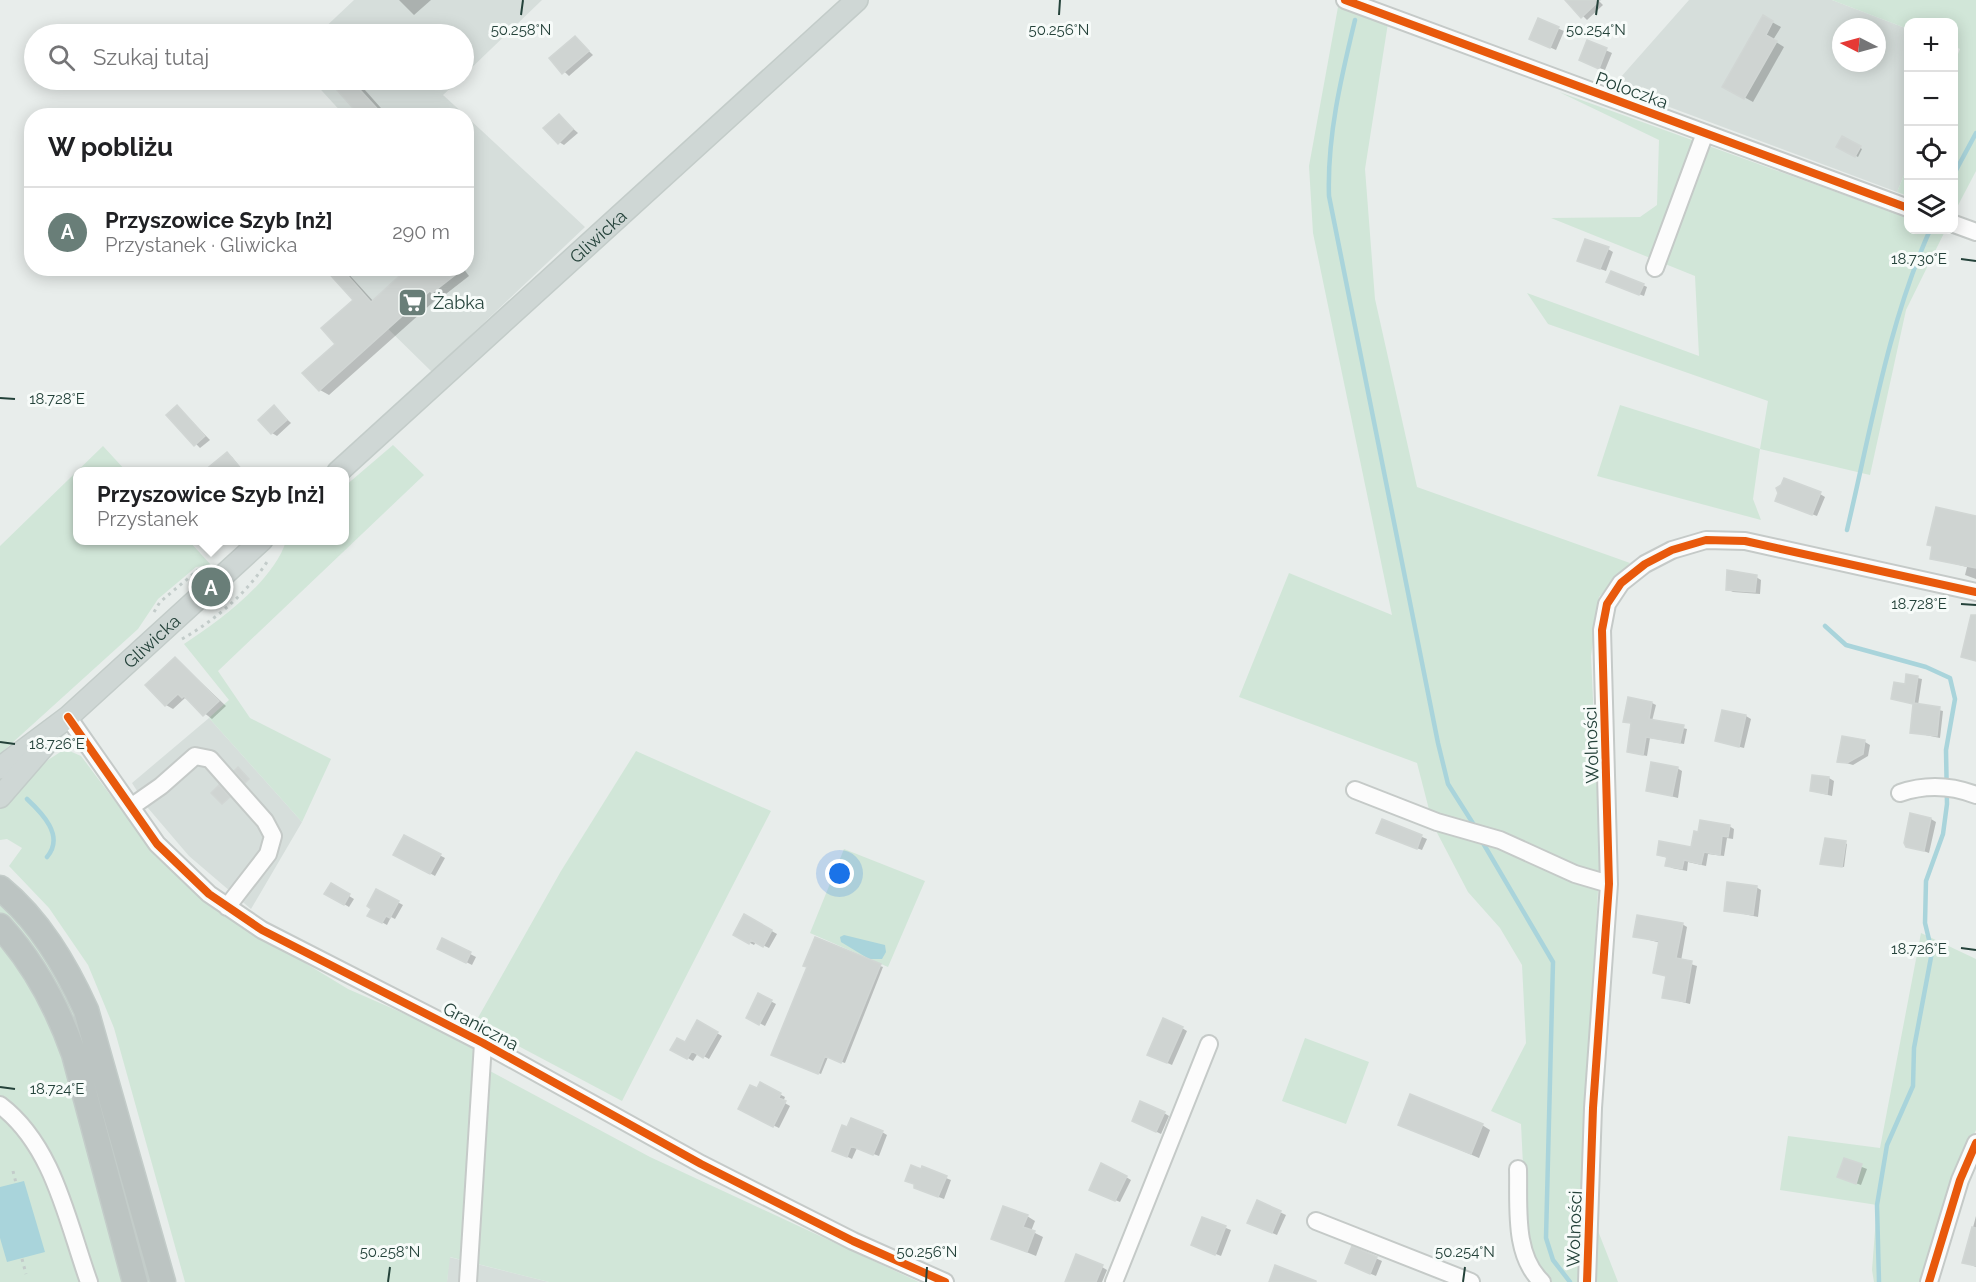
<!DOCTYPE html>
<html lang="pl">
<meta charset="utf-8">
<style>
body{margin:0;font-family:Raleway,sans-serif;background:#f2f2f2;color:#202124}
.controls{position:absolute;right:18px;top:18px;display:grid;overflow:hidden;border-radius:12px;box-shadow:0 3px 15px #0003}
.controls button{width:54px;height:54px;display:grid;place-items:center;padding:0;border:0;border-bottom:2px solid #e0e0e0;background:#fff;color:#202124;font:30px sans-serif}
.compass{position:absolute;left:1832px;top:18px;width:54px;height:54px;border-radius:50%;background:#fff;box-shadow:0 3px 15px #0003;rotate:276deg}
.you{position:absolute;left:840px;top:874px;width:21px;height:21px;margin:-15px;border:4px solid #fff;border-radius:50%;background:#1a73e8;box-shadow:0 0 0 9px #1a73e833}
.badge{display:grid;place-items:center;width:39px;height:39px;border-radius:50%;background:#697e78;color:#fff;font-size:20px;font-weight:700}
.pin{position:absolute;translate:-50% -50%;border:3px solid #fff;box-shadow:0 2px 6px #0006}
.popup{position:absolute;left:73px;top:467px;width:276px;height:78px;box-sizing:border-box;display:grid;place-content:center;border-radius:12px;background:#fff;filter:drop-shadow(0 2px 4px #0005);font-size:20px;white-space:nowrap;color:#757577}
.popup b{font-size:22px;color:#202124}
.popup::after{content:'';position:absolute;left:50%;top:100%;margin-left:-12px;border:12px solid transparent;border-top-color:#fff}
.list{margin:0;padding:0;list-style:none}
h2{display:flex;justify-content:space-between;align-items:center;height:78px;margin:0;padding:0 24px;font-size:26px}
h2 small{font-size:20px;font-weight:400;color:#757577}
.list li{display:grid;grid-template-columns:39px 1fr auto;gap:18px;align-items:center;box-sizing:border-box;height:90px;padding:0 24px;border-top:2px solid #e0e0e0}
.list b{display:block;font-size:22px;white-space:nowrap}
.list p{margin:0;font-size:20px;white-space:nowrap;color:#757577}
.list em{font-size:20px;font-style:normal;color:#757577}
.icon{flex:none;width:33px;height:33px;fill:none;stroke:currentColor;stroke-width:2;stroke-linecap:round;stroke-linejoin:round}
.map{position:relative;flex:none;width:1976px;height:1282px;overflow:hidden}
.search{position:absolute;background:#fff;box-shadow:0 3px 15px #0003;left:24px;top:24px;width:450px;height:66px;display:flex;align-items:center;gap:15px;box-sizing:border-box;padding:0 21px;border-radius:33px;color:#757577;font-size:22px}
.panel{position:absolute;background:#fff;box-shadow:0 3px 15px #0003;left:24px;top:108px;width:450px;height:168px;border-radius:24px}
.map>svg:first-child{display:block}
.built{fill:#d6dedb;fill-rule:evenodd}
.green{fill:#d1e6d8}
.water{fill:#a9d4db}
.shadow{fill:#0003}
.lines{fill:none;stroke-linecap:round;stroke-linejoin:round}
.stream{stroke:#a9d4db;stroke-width:4.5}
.building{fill:#cfd4d2;stroke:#d1d6d4;stroke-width:1.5}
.minor-casing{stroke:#c5cac8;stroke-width:20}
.major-casing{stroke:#c3ccc9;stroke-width:24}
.highway-casing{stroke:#c3ccc9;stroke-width:27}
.path{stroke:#c3ccca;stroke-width:3;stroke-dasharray:3 4.5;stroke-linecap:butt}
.minor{stroke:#fcfcfc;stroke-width:16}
.major{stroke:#cfd7d5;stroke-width:21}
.highway{stroke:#bcc4c2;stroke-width:24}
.cycleway-casing{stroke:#f7fbf9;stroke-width:11}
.cycleway{stroke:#e8590c;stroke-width:8}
.ticks{fill:none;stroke:#24423a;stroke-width:2}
.labels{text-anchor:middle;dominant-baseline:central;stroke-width:6;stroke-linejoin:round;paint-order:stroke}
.street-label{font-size:18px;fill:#24423a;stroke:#f7fbf9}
.poi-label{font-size:18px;fill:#24423a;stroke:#f7fbf9;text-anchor:start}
.ticks-label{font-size:15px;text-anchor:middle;fill:#24423a;stroke:#f7fbf9;stroke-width:6;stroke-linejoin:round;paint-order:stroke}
</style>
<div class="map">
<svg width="1976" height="1282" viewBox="0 0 1976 1282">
<rect width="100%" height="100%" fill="#e8edeb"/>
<path class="built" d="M354,0H542L464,75V34H318Z
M1689,0H1832L1908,29V165L1897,192L1613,86ZM1841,27H1877V63H1841Z
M312,80H459L443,95L465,115H344Z
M467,117L585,227L432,372L327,269L466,268Z
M209,718L302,822L251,909L189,856L148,808L132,783Z
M449,1257L549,1282H447Z"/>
<path class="green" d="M1832,0H1976V171L1954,213V64L1960,49L1954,46V22H1908V29Z
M1338,7L1388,23L1365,169L1375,299L1417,487L1630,563L1599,597L1591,656L1600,853L1582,1190L1618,1282H1549L1536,1268L1526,1228L1521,1124L1491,1111L1526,1043L1522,965L1500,928L1468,892L1433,825L1417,763L1239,697L1289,573L1392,615L1313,233L1309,166Z
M1559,92L1908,218V230L1945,231L1906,310L1870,475L1760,449L1753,499L1761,520L1597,476L1620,405L1760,449L1768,401L1548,324L1527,293L1699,356L1695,276L1551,218L1640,217L1657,205L1659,140Z
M1908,165V196L1897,192Z
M393,445L424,475L218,671L250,718L331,759L302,822L209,718L229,700L184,644C218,622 274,581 286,541L344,540L345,486Z
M103,446L126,471L77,472V540L189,541L211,565L196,567L158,599L138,629L0,754V546Z
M65,749L81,756L154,853L206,903L348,989L478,1046L475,1063L650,1157L919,1282H549L450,1257L447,1282H185L114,1028L88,965L49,908L9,866L22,848L7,839L0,840V807L48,760Z
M636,751L771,811L622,1101L475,1023L561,871Z
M844,849L925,881L888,967L810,933Z
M0,904L26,931L51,964L68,998L102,1096L151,1282H144L88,1077L0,916Z
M1921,933L1976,959V1130L1947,1194L1920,1282H1874L1872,1270L1877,1205L1780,1190L1788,1136L1880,1148Z
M0,943L27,977L39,999L66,1068L125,1282H94L43,1143L21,1113L0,1097Z
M1305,1038L1369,1062L1346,1124L1282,1101Z
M0,1112L36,1154L81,1282H0Z"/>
<path class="water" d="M844,935L885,945L886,952L882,959H869L841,942L840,937Z
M24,1181L45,1252L7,1262L0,1238V1187Z"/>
<path class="shadow" d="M399,0H431L414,15Z
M1567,0H1598L1603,5L1587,20Z
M1763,17L1781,27L1773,40L1784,47L1753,102L1724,86Z
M1538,20L1564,31L1556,50L1536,41Z
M362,31L369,34H358Z
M575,38L593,55L569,76L551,59Z
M1588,42L1612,53L1605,70L1586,63Z
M330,80H359L357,81L388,116H363Z
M559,116L578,133L564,145L559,142Z
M1843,138L1862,149L1858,157L1838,146Z
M1608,249L1613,252L1606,271L1584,263Z
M331,268L345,270L374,302L463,268L469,276L442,297L440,296L329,395L320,390L355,301Z
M1612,284L1643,285L1647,287L1644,296Z
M178,407L210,440L200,448L168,415Z
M274,407L291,423L277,436L272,433Z
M227,454L232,457L243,471L218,472L213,466Z
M1820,494L1825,497L1817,516L1782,503Z
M1976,518V579L1965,575L1967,567L1931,558L1934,547L1929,544Z
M1756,577L1761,580L1760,594L1733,592L1727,589Z
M176,659L226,706L212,719L185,698L173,709L166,705Z
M1908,676L1922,679L1918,705L1943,711L1940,738L1911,732L1915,704L1892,698L1906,686Z
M1652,703L1656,705L1652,721L1687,729L1684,744L1650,738L1647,756L1633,753L1629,751L1632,724L1624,721Z
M1746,716L1751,719L1744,748L1716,741Z
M1865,742L1870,745L1868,756L1853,765L1839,761Z
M1677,768L1682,771L1678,798L1647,790Z
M1829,778L1834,781L1832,796L1812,791Z
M1931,819L1936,822L1929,853L1907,845Z
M1383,821L1427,839L1422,850L1383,836Z
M1729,826L1734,829L1733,839L1727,838L1724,856L1708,854L1706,866L1688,862L1687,871L1672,868L1667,865L1668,858L1658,855L1692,848Z
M405,837L445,858L435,876L395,854Z
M1845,843L1847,844L1844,867L1824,864Z
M331,885L354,899L349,907L326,893Z
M1756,887L1761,890L1758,917L1725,910Z
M377,891L403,905L395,919L391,917L387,925L369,915Z
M745,916L777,934L769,948L756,942L754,945L735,935Z
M1682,924L1687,927L1681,961L1697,966L1690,1004L1663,997L1667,977L1655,972L1661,943L1634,936Z
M443,940L476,957L472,965L439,948Z
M880,966L883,967L845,1063L828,1057L821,1074L776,1056Z
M759,995L776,1004L765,1026L748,1017Z
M698,1022L722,1036L709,1059L698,1053L693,1061L672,1049L685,1044Z
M1182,1028L1187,1031L1172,1065L1154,1057Z
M760,1084L785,1097L783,1102L790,1106L779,1128L745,1112Z
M1164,1113L1169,1116L1161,1134L1139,1123Z
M1400,1124L1482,1125L1490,1130L1479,1158Z
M882,1132L887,1135L879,1156L857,1148L852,1159L834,1150Z
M1844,1160L1867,1169L1861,1185L1844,1179Z
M1126,1177L1131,1180L1120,1202L1096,1192Z
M946,1178L951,1180L944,1199L920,1190Z
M1258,1202L1286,1215L1277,1235L1254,1225Z
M1027,1216L1035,1221L1031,1231L1043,1237L1036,1256L993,1238Z
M1976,1216V1267L1964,1262Z
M1203,1219L1231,1230L1221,1256L1198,1247Z
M1353,1248L1382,1261L1376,1276L1352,1266Z
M1102,1267L1107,1270L1102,1282H1086Z"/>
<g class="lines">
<path class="stream" d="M1355,20C1341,78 1327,137 1329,196L1438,743L1448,784L1474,825
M1954,174L1976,133
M1847,530C1871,429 1888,324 1930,230
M1825,626L1846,645L1926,667L1950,678L1955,699L1946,750L1947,804L1943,834L1926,881L1925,923L1932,952L1914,1048L1913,1086L1887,1145L1877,1205L1879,1282
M27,799C42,813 65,836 47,857
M1483,843L1553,962L1546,1238L1553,1260L1570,1282"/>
</g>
<path class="building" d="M1565,0H1600L1581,18Z
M1763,15L1773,21L1766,35L1777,41L1744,99L1722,87Z
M1538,18L1559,27L1550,48L1529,39Z
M575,36L589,51L562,74L549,58Z
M1587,40L1607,48L1599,69L1579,60Z
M328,80H351L384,116H360Z
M559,114L573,129L558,144L543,128Z
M1842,136L1861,146L1855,157L1836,147Z
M1585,239L1609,247L1600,269L1577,261Z
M324,268H341L371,302L408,268H464L432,293L430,291L319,391L302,373L335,344L321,328L353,300Z
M1611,271L1644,284L1639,295L1606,282Z
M177,405L205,436L194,446L166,415Z
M274,405L287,420L271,434L258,420Z
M227,452L243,471H204Z
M1784,478L1821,492L1812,515L1775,501L1778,493L1776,488L1781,485Z
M1936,507L1976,516V568L1930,559L1932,546L1927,545Z
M1727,570L1757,575L1755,592L1726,590Z
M1971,615H1976V661L1961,657Z
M175,657L219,701L203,716L184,696L182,698L178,694L165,706L145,685Z
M1906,674L1918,676L1914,703L1940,707L1937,736L1910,733L1913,704L1891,699L1894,682L1905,684Z
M1628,697L1652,702L1649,719L1684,725L1680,743L1646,737L1643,755L1627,752L1631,723L1623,722Z
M1722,710L1746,715L1739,747L1715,741Z
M1842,736L1865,740L1863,754L1847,763L1837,762Z
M1651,762L1678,767L1672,796L1646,791Z
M238,767L249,779L245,783L234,771Z
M1812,775L1829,777L1827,794L1810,791Z
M219,785L230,797L222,804L211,793Z
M1910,813L1931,818L1924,851L1906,847L1904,843Z
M1382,819L1422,835L1417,849L1376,833Z
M1700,820L1730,825L1728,837L1722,836L1720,855L1704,852L1701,864L1684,860L1682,869L1665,866L1667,857L1657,855L1659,841L1691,847L1694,831L1698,832Z
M404,835L441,854L430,874L393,855Z
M1825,838L1846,841L1842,867L1820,864Z
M1727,882L1757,886L1753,915L1724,911Z
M331,883L350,894L344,905L324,894Z
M376,889L399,901L390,918L386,916L382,923L367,916L371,909L367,906Z
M744,914L772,930L763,947L751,940L749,944L733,935Z
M1637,915L1683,923L1676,958L1692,961L1685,1002L1662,998L1666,976L1653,973L1659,941L1633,937Z
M815,937L881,964L841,1063L825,1056L818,1074L771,1055L807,967L803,966Z
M442,938L471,952L466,963L437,949Z
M758,993L772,1000L759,1025L746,1018Z
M1163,1018L1183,1027L1167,1063L1147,1055Z
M697,1020L718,1032L703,1058L692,1051L687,1059L670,1050L677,1038L685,1042Z
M760,1082L781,1093L779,1098L786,1101L773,1127L738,1109L750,1085L757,1088Z
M1410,1094L1483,1124L1471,1154L1398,1125Z
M1140,1101L1165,1112L1156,1132L1132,1121Z
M851,1118L883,1131L873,1155L851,1146L847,1157L832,1151L842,1125L847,1127Z
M1844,1158L1862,1164L1856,1184L1837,1177Z
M1101,1163L1127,1176L1115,1201L1089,1190Z
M911,1165L921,1169L922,1166L947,1176L938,1197L914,1188V1184L905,1181Z
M1257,1200L1281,1211L1272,1233L1247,1223Z
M1003,1206L1028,1215L1023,1227L1035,1231L1027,1252L991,1239Z
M1202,1217L1226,1226L1215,1255L1191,1245Z
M1972,1227L1976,1228V1266L1962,1263Z
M1352,1246L1377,1257L1370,1274L1345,1263Z
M1076,1254L1103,1265L1096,1282H1065Z
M1275,1265L1316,1281V1282H1269Z"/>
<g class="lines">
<defs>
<path id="minor" d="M1345,0L1908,208
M1954,224L1976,232
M1655,268L1705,133
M68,717L157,844L209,894L262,930L483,1043L701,1164L853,1241L945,1282
M1355,790L1437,822L1500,840L1575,874L1609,884
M1900,793C1926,784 1950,785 1976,795
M131,807L161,786L195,756L210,759L265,821L273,836L268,854L227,907
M0,1105C54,1146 67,1221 89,1282
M1518,1169C1519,1206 1513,1255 1542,1282
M1316,1221L1471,1282
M468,1282L483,1043
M1114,1282L1209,1044
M1587,1282L1593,1108L1609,884L1602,630L1607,604L1621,583L1645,564L1672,550L1706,540L1745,541L1976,592
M1929,1282L1960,1180L1976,1143"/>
<g id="major">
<path id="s1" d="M338,472L857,0"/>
<path id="s2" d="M0,768L68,717L262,540"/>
<path d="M0,797L45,745"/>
</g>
<path id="highway" d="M0,888C39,920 65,964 86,1010L163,1282
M0,926C35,964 57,1006 74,1054L135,1282"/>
</defs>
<use href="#minor" class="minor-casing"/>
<use href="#major" class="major-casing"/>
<use href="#highway" class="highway-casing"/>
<path class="path" d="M154,612L160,602L198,570
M182,639C217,619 247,593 269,559
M13,1171L16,1183
M22,1259L26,1274"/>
<use href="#minor" class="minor"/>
<use href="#major" class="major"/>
<use href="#highway" class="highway"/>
<defs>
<path id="cycleway" d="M1345,0L1908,208
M68,717L157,844L209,894L262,930L483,1043L701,1164L853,1241L945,1282
M1587,1282L1593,1108L1609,884L1602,630L1607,604L1621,583L1645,564L1672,550L1706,540L1745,541L1976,592
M1929,1282L1960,1180L1976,1143"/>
</defs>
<use href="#cycleway" class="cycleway-casing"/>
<use href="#cycleway" class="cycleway"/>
</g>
<path class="ticks" d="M521,15L523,0M1059,15L1060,0M1596,15L1598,0M1961,259L1976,261M0,398L15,399M1961,604L1976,605M0,742L15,744M1961,948L1976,950M0,1087L15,1089M388,1282L390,1267M926,1282L927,1267M1463,1282L1465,1267"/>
<defs>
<symbol id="supermarket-square" viewBox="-11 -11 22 22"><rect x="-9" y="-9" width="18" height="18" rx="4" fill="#697e78" stroke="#f7fbf9"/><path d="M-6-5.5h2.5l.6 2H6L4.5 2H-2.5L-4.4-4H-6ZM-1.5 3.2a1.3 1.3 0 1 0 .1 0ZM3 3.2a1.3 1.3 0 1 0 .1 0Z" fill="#fff"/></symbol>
</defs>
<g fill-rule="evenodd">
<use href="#supermarket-square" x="396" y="286" width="33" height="33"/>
</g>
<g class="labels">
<g class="street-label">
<text transform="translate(1632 90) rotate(20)">Poloczka</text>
<text stroke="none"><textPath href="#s1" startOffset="351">Gliwicka</textPath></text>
<text stroke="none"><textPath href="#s2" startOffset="198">Gliwicka</textPath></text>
<text transform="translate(1591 745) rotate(-92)">Wolności</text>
<text transform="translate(481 1026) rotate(28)">Graniczna</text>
<text transform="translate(1574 1229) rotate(-88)">Wolności</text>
</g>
<g class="poi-label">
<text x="433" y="302">Żabka</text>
</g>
</g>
<g class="ticks-label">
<text x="521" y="35">50.258°N</text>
<text x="1059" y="35">50.256°N</text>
<text x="1596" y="35">50.254°N</text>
<text x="1919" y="264">18.730°E</text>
<text x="57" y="404">18.728°E</text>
<text x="1919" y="609">18.728°E</text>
<text x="57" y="749">18.726°E</text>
<text x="1919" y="954">18.726°E</text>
<text x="57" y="1094">18.724°E</text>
<text x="390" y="1257">50.258°N</text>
<text x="927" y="1257">50.256°N</text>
<text x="1465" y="1257">50.254°N</text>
</g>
</svg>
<div class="controls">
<button>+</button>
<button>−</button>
<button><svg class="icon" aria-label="locate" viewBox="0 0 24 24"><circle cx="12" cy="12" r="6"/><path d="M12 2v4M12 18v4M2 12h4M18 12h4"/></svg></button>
<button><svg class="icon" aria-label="layers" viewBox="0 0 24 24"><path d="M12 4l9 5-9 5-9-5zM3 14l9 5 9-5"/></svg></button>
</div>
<svg class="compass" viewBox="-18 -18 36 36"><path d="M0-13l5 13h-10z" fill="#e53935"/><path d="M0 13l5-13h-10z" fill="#757577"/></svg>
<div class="you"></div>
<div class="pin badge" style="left:211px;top:587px">A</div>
<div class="popup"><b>Przyszowice Szyb [nż]</b>Przystanek</div>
<div class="search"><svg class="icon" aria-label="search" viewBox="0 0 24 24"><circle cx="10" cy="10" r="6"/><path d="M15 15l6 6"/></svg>Szukaj tutaj</div>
<section class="panel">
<h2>W pobliżu<small></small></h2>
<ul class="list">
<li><span class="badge">A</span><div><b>Przyszowice Szyb [nż]</b><p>Przystanek · Gliwicka</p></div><em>290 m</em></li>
</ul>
</section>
</div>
